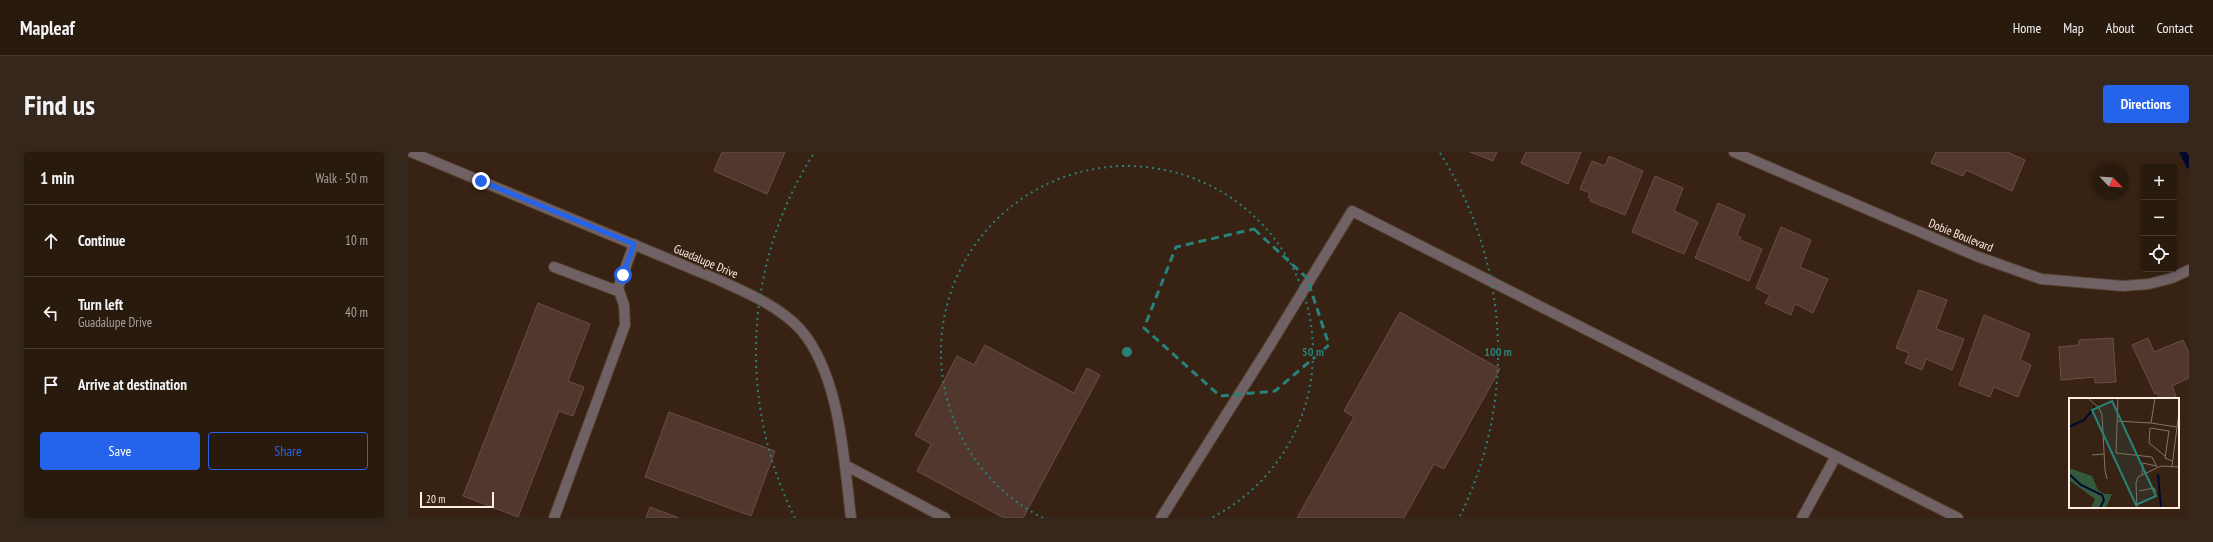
<!DOCTYPE html>
<meta charset="utf-8">
<style>
body{margin:0;font-family:"PT Sans Narrow",sans-serif;background:#35271c;color:#f1f3f6}
.controls{position:absolute;right:12px;top:12px;display:grid;overflow:hidden;border-radius:4px;box-shadow:0 2px 6px #0003}
.controls button{width:36px;height:36px;display:grid;place-items:center;padding:0;border:0;border-bottom:1px solid #45382e;background:#291a0e;color:#f1f3f6;font:20px sans-serif}
.compass{position:absolute;left:1685px;top:12px;width:36px;height:36px;border-radius:50%;background:#291a0e;box-shadow:0 2px 6px #0003;rotate:115deg}
.scale{position:absolute;left:12px;bottom:10px;width:74px;box-sizing:border-box;padding-left:4px;border:2px solid #fcede3;border-top:0;font-size:11px;line-height:14px;white-space:nowrap;color:#fcede3;-webkit-text-stroke:3px #372213;paint-order:stroke}
.stop{position:absolute;width:12px;height:12px;margin:-9px;border:3px solid #2563eb;border-radius:50%;background:#fff}
.stop.end{background:#2563eb;border-color:#fff;box-shadow:0 1px 4px #0008}
.list{margin:0;padding:0;list-style:none}
h2{display:flex;justify-content:space-between;align-items:center;height:52px;margin:0;padding:0 16px;font-size:17px}
h2 small{font-size:13px;font-weight:400;color:#a5a19e}
.list li{display:grid;grid-template-columns:26px 1fr auto;gap:12px;align-items:center;box-sizing:border-box;height:72px;padding:0 16px;border-top:1px solid #45382e}
.list b{display:block;font-size:15px;white-space:nowrap}
.list p{margin:0;font-size:13px;white-space:nowrap;color:#a5a19e}
.list em{font-size:13px;font-style:normal;color:#a5a19e}
.actions{display:flex;gap:8px;padding:12px 16px}
.actions a{flex:1;padding:9px 0;border:1px solid #2563eb;border-radius:4px;text-align:center;font-size:14px;color:#2563eb}
.actions .main{background:#2563eb;color:#fff}
.icon{flex:none;width:22px;height:22px;fill:none;stroke:currentColor;stroke-width:2;stroke-linecap:round;stroke-linejoin:round}
.map{position:relative;flex:none;width:1781px;height:366px;overflow:hidden;border-radius:4px}
header{display:flex;align-items:center;gap:24px;box-sizing:border-box;height:56px;padding:0 20px;background:#291a0e;border-bottom:1px solid #45382e}
header strong{font-size:19px}
nav{display:flex;gap:22px;margin-inline-start:auto;font-size:14px}
.intro{display:flex;align-items:center;justify-content:space-between;box-sizing:border-box;height:96px;padding:0 24px}
h1{margin:0;font-size:28px}
.button{padding:10px 18px;border-radius:4px;background:#2563eb;color:#fff;font-size:14px;font-weight:700}
main{display:flex;gap:24px;padding:0 24px}
aside{flex:1;background:#291a0e;border-radius:4px;box-shadow:0 2px 6px #0003}
.map>svg:first-child{display:block}
.lines{fill:none;stroke-linecap:round;stroke-linejoin:round}
.stream{stroke:#01082e;stroke-width:7}
.building{fill:#52372e;stroke:#6b4e45}
.service-casing{stroke:#533e30;stroke-width:12}
.minor-casing{stroke:#533e30;stroke-width:12}
.service{stroke:#706164;stroke-width:10}
.minor{stroke:#706164;stroke-width:10}
.route{stroke:#2563eb;stroke-width:5}
.marked{fill:none;stroke:#27827a;stroke-width:3;stroke-dasharray:8 5;stroke-linejoin:round}
.ring{fill:none;stroke:#27827a;stroke-width:2;stroke-dasharray:2 4}
.labels{text-anchor:middle;dominant-baseline:central;stroke-width:3.5;stroke-linejoin:round;paint-order:stroke}
.street-label{font-size:12px;fill:#fcede3;stroke:#372213}
.inset-river{fill:none;stroke:#01082e;stroke-width:2}
.inset-road{fill:none;stroke:#867366;stroke-width:1}
.view{fill:#27827a;fill-opacity:0.15;stroke:#27827a;stroke-width:2}
.inset-edge{fill:none;stroke:#fcede3;stroke-width:2}
.centre{fill:#27827a;stroke:#372213;stroke-width:2}
.ring-label{font-size:12px;text-anchor:middle;font-weight:bold;fill:#27827a;stroke:#372213;stroke-width:3.5;stroke-linejoin:round;paint-order:stroke}
</style>
<header>
<strong>Mapleaf</strong>
<nav><a>Home</a><a>Map</a><a>About</a><a>Contact</a></nav>
</header>
<div class="intro"><h1>Find us</h1><a class="button">Directions</a></div>
<main>
<aside>
<h2>1 min<small>Walk · 50 m</small></h2>
<ul class="list">
<li><svg class="icon" aria-label="ahead" viewBox="0 0 24 24"><path d="M12 20V5M6 11l6-6 6 6"/></svg><div><b>Continue</b></div><em>10 m</em></li>
<li><svg class="icon" aria-label="left" viewBox="0 0 24 24"><path d="M17 20v-9H6M10 6l-5 5 5 5"/></svg><div><b>Turn left</b><p>Guadalupe Drive</p></div><em>40 m</em></li>
<li><svg class="icon" aria-label="arrive" viewBox="0 0 24 24"><path d="M6 21V4h12l-3 4 3 4H6"/></svg><div><b>Arrive at destination</b></div></li>
</ul>
<div class="actions"><a class="main">Save</a><a>Share</a></div>
</aside>
<div class="map">
<svg width="1781" height="366" viewBox="0 0 1781 366">
<rect width="100%" height="100%" fill="#372213"/>
<g class="lines">
<path class="stream" d="M1775,0L1781,13"/>
</g>
<path class="building" d="M314,0H377L359,42L306,19Z
M1062,0H1089L1085,9Z
M1118,0H1173L1160,32L1113,11Z
M1528,0H1599L1617,8L1604,39L1558,18L1555,24L1523,11Z
M1201,4L1235,19L1217,63L1182,49L1183,47L1180,45L1182,41L1172,37L1184,9L1197,14Z
M1247,24L1275,36L1266,59L1290,70L1276,102L1224,80Z
M1310,51L1337,63L1329,83L1333,86L1332,88L1354,97L1341,129L1287,106Z
M1373,75L1403,88L1392,115L1420,127L1405,161L1387,152L1383,163L1357,151L1362,143L1348,136Z
M1511,138L1539,148L1528,177L1556,187L1544,218L1518,207L1514,218L1497,211L1501,201L1488,196Z
M130,151L182,172L160,229L176,235L165,264L151,259L110,365L55,344Z
M992,160L1092,217L1036,317L1026,312L996,366H889L946,265L936,259Z
M1576,163L1622,182L1612,208L1623,213L1610,245L1586,235L1582,245L1551,233Z
M1705,186L1708,230L1687,231V225L1653,228L1651,195L1671,193V188Z
M1740,186L1746,200L1775,188L1781,201V226L1764,234L1768,244L1761,247H1752L1749,241L1747,242L1724,193Z
M577,193L666,241L679,216L692,223L615,366H596L509,319L523,292L507,283L549,204L566,213Z
M261,260L367,299L343,364L237,325Z
M242,355L271,366H238Z"/>
<g class="lines">
<defs>
<path id="service" d="M146,115L207,138L210,136L226,92
M437,313L537,366
M146,366L217,173L216,153L210,136
M753,366L859,198L944,59L1550,366
M1394,366L1428,304"/>
<path id="minor" d="M3,0L311,128C339,141 371,154 392,177C432,222 436,308 443,366
M1326,0L1568,104L1633,127L1715,134L1741,132L1764,126L1781,118"/>
</defs>
<use href="#service" class="service-casing"/>
<use href="#minor" class="minor-casing"/>
<use href="#service" class="service"/>
<use href="#minor" class="minor"/>
</g>
<g class="lines">
<path class="route" d="M73,29L226,92L215,123"/>
</g>
<path class="marked" d="M846,77L899,126L921,193L867,239L812,244L736,176L768,95Z"/>
<g class="ring">
<path d="M635 366A186 186 0 1 1 803 366"/>
<path d="M387 366A371 371 0 0 1 406 1M1032 1A371 371 0 0 1 1051 366"/>
</g>
<g class="labels">
<g class="street-label">
<text transform="translate(1553 83) rotate(22)">Dobie Boulevard</text>
<text transform="translate(298 109) rotate(23)">Guadalupe Drive</text>
</g>
</g>
<g transform="translate(1661 246)">
<rect width="110" height="110" fill="#372213"/>
<path d="M0,70L23,78L29,92L35,96H43L37,110H22L26,101L0,82Z" fill="#335a3d"/>
<path class="inset-river" d="M0,29L15,22L26,9M0,76L12,87L33,97L35,102L31,110M89,76L92,110"/>
<path class="inset-road" d="M19,0L30,10L33,17L36,72L38,81M49,0L47,55L83,59L88,69M86,0L82,25L108,29M48,23L82,25M23,57L35,56M96,58L80,45L81,30L100,33L96,60L103,63M103,68L110,14M73,76L74,65L87,68M70,93L85,90L87,94M68,110L67,85L69,79L92,68L110,69"/>
<path class="view" d="M43,3L87,98L67,107L23,12Z"/>
<rect width="110" height="110" class="inset-edge"/>
</g>
<circle cx="719" cy="200" r="6" class="centre"/>
<g class="ring-label">
<text x="905" y="204">50 m</text>
<text x="1090" y="204">100 m</text>
</g>
</svg>
<div class="controls">
<button>+</button>
<button>−</button>
<button><svg class="icon" aria-label="locate" viewBox="0 0 24 24"><circle cx="12" cy="12" r="6"/><path d="M12 2v4M12 18v4M2 12h4M18 12h4"/></svg></button>
</div>
<svg class="compass" viewBox="-18 -18 36 36"><path d="M0-13l5 13h-10z" fill="#e53935"/><path d="M0 13l5-13h-10z" fill="#a5a19e"/></svg>
<div class="scale">20 m</div>
<div class="stop" style="left:215px;top:123px"></div>
<div class="stop end" style="left:73px;top:29px"></div>
</div>
</main>
